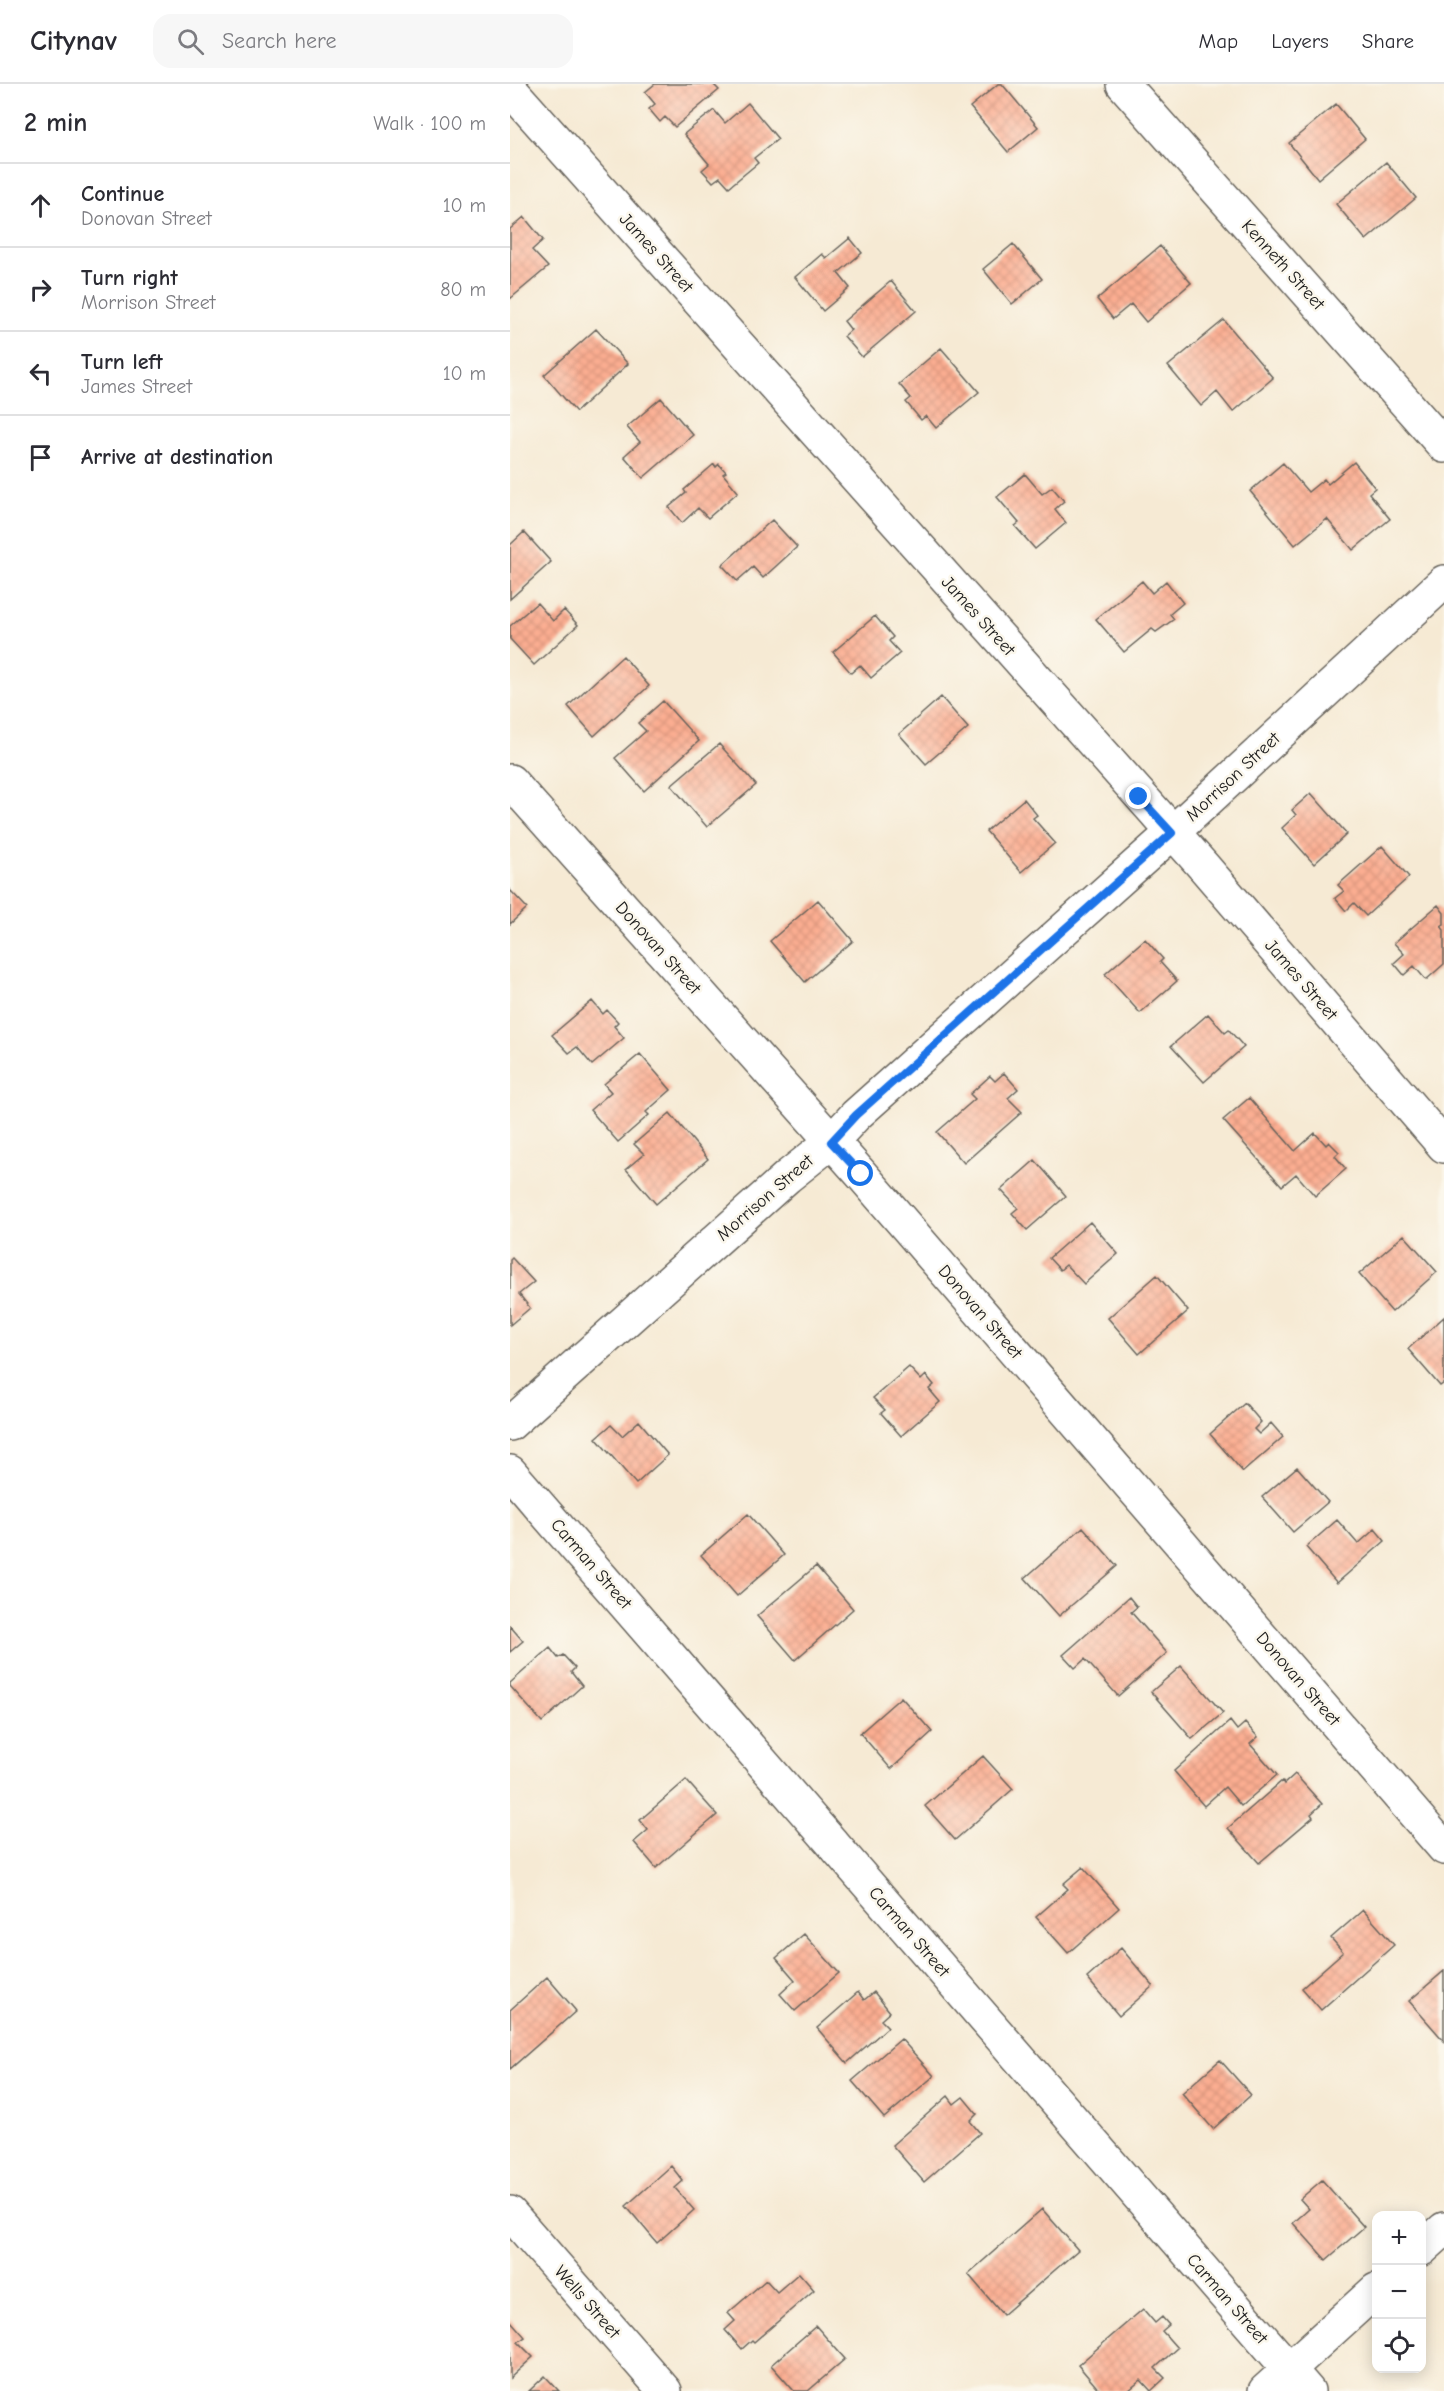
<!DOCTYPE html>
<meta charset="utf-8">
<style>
body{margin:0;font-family:"Comic Neue",sans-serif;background:#f7f7f7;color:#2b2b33}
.controls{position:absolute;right:18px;bottom:18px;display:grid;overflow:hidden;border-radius:12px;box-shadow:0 3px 15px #0003}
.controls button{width:54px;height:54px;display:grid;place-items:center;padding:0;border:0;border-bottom:2px solid #e1e1e2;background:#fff;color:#2b2b33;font:30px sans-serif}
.stop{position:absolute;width:18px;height:18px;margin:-14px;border:4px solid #1a73e8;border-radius:50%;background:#fff}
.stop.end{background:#1a73e8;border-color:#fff;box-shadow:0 2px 6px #0008}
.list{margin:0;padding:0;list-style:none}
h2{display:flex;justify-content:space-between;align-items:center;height:78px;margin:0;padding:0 24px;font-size:26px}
h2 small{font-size:20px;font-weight:400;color:#7c7c81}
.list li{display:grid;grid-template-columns:39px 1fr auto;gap:18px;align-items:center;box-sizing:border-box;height:84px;padding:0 24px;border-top:2px solid #e1e1e2}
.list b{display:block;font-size:22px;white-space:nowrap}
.list p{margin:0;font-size:20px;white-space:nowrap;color:#7c7c81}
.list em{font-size:20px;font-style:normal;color:#7c7c81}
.icon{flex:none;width:33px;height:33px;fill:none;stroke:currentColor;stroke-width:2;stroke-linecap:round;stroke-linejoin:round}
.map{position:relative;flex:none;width:934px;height:2307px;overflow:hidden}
header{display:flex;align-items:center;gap:36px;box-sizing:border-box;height:84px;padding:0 30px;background:#fff;border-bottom:2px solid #e1e1e2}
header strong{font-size:28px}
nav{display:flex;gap:33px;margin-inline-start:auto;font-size:21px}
.search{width:420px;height:54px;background:#f7f7f7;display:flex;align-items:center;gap:15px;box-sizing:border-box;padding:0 21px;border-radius:18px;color:#7c7c81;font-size:22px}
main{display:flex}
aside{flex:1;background:#fff}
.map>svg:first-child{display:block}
.building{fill:url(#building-cross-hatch)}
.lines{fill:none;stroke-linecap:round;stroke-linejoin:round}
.minor-casing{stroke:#68645c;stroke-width:36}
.minor{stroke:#fff;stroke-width:33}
.route{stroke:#1a73e8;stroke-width:8}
.labels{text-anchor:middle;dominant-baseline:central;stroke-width:5;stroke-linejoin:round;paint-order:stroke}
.street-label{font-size:18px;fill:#1c1c1c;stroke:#fbf7ec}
</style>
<header>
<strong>Citynav</strong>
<div class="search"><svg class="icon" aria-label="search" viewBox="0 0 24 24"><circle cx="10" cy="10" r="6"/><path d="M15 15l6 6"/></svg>Search here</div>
<nav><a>Map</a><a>Layers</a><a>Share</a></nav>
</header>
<main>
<aside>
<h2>2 min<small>Walk · 100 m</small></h2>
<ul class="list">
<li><svg class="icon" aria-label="ahead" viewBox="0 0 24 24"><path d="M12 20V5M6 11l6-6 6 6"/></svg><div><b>Continue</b><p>Donovan Street</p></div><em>10 m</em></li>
<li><svg class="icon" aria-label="right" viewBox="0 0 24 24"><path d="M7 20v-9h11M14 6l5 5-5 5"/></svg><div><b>Turn right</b><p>Morrison Street</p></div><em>80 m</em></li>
<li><svg class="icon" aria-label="left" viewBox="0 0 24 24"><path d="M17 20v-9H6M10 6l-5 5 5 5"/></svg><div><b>Turn left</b><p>James Street</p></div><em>10 m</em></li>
<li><svg class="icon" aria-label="arrive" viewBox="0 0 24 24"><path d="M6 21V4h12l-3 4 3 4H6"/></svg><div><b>Arrive at destination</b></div></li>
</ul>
</aside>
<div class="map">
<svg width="934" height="2307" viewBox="0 0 934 2307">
<defs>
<pattern id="building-cross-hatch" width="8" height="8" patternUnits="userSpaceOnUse" patternTransform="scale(1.5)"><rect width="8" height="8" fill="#fbad91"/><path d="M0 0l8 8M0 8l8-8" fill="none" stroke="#d7947c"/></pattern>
</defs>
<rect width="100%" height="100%" fill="#fbf7ec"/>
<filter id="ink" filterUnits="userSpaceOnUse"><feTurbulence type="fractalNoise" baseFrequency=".0167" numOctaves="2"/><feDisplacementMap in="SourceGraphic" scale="12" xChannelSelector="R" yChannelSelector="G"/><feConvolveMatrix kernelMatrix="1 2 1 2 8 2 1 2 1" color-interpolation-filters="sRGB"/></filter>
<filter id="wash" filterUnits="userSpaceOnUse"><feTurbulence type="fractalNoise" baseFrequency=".008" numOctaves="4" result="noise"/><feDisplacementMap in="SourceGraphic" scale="24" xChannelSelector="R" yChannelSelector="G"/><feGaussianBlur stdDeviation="1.35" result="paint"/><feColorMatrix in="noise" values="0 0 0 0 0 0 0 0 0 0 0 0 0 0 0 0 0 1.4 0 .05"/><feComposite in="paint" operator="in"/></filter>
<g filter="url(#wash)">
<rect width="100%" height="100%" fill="#f6ead4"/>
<g id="blocks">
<path class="building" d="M145,0H203L209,6L165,43L155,33L150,38L139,25L145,20L135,8Z
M488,0H492L528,43L498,68L460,23Z
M238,19L268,55L244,74L248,79L219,103L210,93L203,98L192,86L199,80L174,50L204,26L215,39Z
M826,20L855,55L808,95L779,59Z
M876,78L906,114L856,156L826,120Z
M14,133L33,156L22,166L38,183L0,215V145Z
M340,154L352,169L328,189L340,204L313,227L285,193L312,170L316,174Z
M503,160L532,195L502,220L473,185Z
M650,162L681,199L636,238L621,220L603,235L587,215Z
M381,197L406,227L352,273L334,252L341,246L334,237Z
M714,236L763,294L723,328L707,308L691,322L658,282Z
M86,245L118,280L66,328L34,291Z
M431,264L469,308L426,344L416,332L411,336L396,318L401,314L389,300Z
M151,314L183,351L133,394L114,372L130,358L117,343Z
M844,378L865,404L859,409L880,435L843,466L817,435L785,461L740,407L773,379L798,408L814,395L818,400Z
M204,380L206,383L209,380L216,388L213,390L228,408L198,434L188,424L172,439L159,423L176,409L174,406Z
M515,390L532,410L542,403L554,417L545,425L556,439L525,465L505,442L509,439L487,413Z
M262,436L287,463L253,494L243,483L227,497L212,481Z
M14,448L41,478L0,515V461Z
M632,497L642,509L656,497L673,519L660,530L664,535L646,548L642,545L614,568L586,535Z
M27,519L43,537L54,526L68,541L24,581L0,555V542Z
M365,532L383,553L379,557L390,569L361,594L350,581L341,589L323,568Z
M113,572L139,602L84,652L58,622Z
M431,613L458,644L416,680L389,650Z
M153,617L189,657L134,707L105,674L136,647L128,639Z
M209,660L246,701L197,743L161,701Z
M801,709L837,750L804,780L772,744L786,731L782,726Z
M514,715L527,731L523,734L545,759L511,788L476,747Z
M872,762L899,793L856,832L844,819L836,827L825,814L834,807L828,801Z
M0,806L17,824L0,840Z
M308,816L343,857L295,898L260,857Z
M928,821L934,829V840L931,842L934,846V880L916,896L904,882L894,891L884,879L894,870L884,859Z
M635,855L653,875L650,878L667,897L630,929L595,890Z
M82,917L93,930L97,926L108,938L104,942L114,954L82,981L67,963L59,969L42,951Z
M698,930L715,949L719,946L734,963L694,998L661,962Z
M130,970L161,1006L136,1028L139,1031L108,1058L80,1026L101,1008L94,1000Z
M494,989L508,1005L498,1014L512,1028L454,1079L427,1048L465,1015L460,1010L480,992L485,997Z
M739,1014L785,1067L805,1049L816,1061L819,1058L829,1068L825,1072L836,1085L805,1112L786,1090L772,1102L713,1036Z
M160,1029L198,1075L146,1120L116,1085L134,1070L124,1060Z
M525,1076L556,1112L517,1146L502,1129L508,1124L491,1106Z
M580,1138L608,1170L574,1200L556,1181L550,1186L539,1174Z
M894,1151L927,1188L882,1228L849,1190Z
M2,1174L24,1198L9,1210L20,1224L0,1241V1176Z
M647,1191L678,1227L629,1270L598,1234Z
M934,1233V1299L930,1302L898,1265Z
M399,1283L411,1296L416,1291L424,1301L419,1305L430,1318L391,1352L371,1329L375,1326L363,1314Z
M735,1319L751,1338L744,1345L749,1350L761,1339L773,1353L733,1388L700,1350Z
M129,1337L158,1371L126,1400L86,1354L101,1341L112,1352Z
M787,1383L818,1418L783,1448L752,1413Z
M238,1430L274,1471L227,1512L191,1471Z
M827,1436L848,1460L865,1445L875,1457L827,1499L796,1463Z
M573,1443L607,1482L549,1532L515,1494Z
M306,1482L343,1525L285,1576L247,1532Z
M619,1513L627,1523L621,1528L657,1569L608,1612L575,1575L565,1584L553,1571Z
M0,1542L13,1557L0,1568Z
M40,1564L48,1574L53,1571L65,1584L61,1588L72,1602L32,1638L0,1602V1599Z
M671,1582L713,1629L682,1655L641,1608Z
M391,1613L422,1648L381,1685L350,1649Z
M720,1637L727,1646L735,1639L748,1653L740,1660L767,1691L731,1722L715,1703L694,1722L664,1687Z
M473,1672L503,1705L445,1756L415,1722Z
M785,1690L812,1720L801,1730L803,1733L749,1779L718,1744L772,1697L774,1700Z
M176,1696L207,1731L146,1784L124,1758L138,1746L130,1736Z
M573,1783L609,1824L558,1869L526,1833L558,1805L553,1800Z
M853,1826L884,1861L811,1926L792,1904L833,1868L821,1854Z
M294,1850L329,1889L285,1927L270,1910L285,1896L266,1874Z
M611,1864L643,1902L609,1932L577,1894Z
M934,1887V1957L899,1917Z
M37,1893L66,1927L0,1985V1926Z
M348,1908L354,1916L364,1908L380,1928L371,1936L378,1943L337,1979L307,1944Z
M391,1955L424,1992L374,2034L342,1997Z
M710,1976L741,2011L703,2045L672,2009Z
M438,2012L444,2020L453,2013L467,2030L460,2037L470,2049L414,2098L382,2061Z
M161,2082L173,2097L165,2104L184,2126L147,2159L116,2122Z
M812,2096L854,2143L816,2176L783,2139L799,2125L790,2115Z
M532,2125L568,2166L493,2231L458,2190Z
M289,2189L304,2206L244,2258L242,2256L232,2265L215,2246L225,2237L218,2229L256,2196L267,2208Z
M633,2225L645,2239L652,2233L659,2241L652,2247L667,2264L645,2284L655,2294L641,2307L631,2296L618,2307H590L568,2281Z
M0,2236L15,2253L8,2258L23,2273L0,2294Z
M306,2242L335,2275L298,2307H284L261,2281Z
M35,2292L49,2307H19Z"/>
</g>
</g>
<g filter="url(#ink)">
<use href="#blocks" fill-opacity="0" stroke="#68645c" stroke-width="1.5"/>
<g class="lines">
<defs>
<path id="minor" d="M613,0L934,362
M0,5L694,783L934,1062
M0,697L351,1090L934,1764
M0,1340L277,1093L321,1058L346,1031L662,749L934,498
M0,1388L798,2307
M0,2129L155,2307
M912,2165L934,2145
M755,2307L866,2206"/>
</defs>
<use href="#minor" class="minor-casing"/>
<use href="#minor" class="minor"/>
</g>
</g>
<g class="lines" filter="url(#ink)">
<path class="route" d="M351,1090L321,1058L346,1031L662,749L629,713"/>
</g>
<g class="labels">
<g class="street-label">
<text transform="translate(146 169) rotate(48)">James Street</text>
<text transform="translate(773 181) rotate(48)">Kenneth Street</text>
<text transform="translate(468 532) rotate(48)">James Street</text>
<text transform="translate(723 693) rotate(-43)">Morrison Street</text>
<text transform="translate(148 864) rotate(48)">Donovan Street</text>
<text transform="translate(791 896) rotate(49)">James Street</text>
<text transform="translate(255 1114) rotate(-41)">Morrison Street</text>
<text transform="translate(470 1228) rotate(49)">Donovan Street</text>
<text transform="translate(81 1480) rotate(49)">Carman Street</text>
<text transform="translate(788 1595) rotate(49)">Donovan Street</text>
<text transform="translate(399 1848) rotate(49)">Carman Street</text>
<text transform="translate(717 2215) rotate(49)">Carman Street</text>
<text transform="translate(77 2218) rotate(49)">Wells Street</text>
</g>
</g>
</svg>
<div class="controls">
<button>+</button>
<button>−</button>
<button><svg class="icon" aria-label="locate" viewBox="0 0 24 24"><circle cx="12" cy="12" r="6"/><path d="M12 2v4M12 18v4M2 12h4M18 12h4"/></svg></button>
</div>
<div class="stop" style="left:351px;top:1090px"></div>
<div class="stop end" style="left:629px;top:713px"></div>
</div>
</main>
